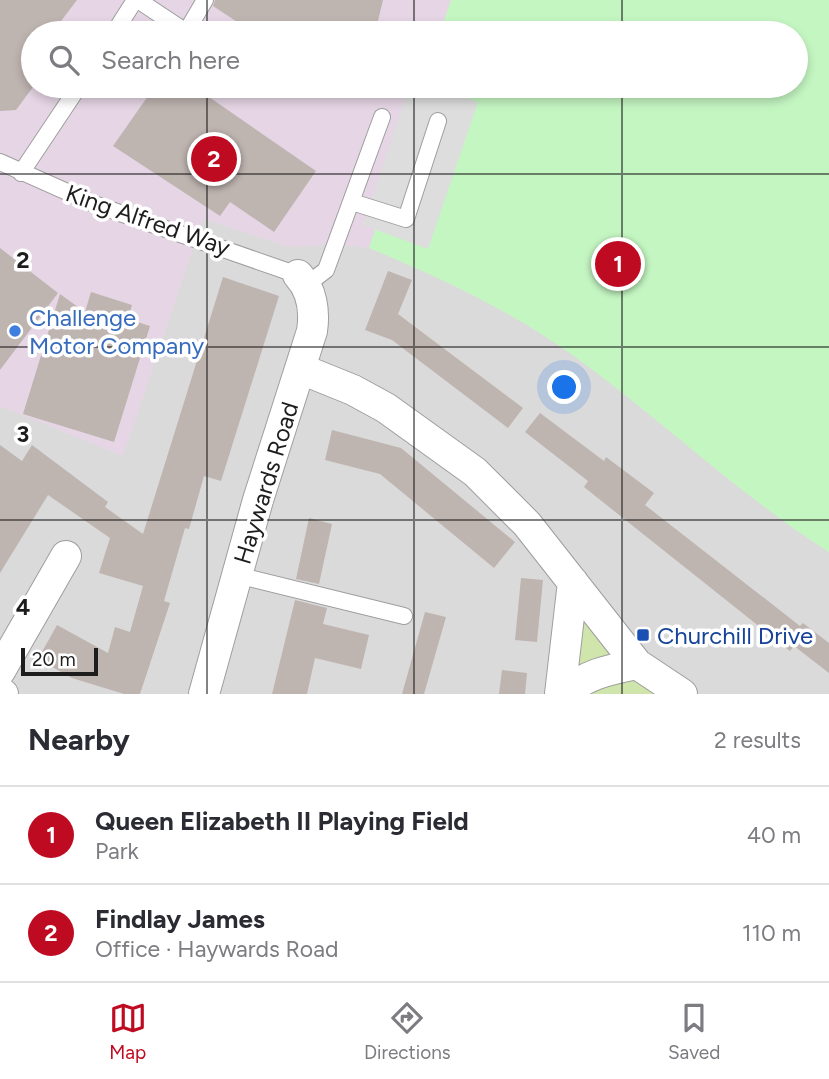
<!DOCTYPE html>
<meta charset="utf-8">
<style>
body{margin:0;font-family:Figtree,sans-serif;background:#f2f2f3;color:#2b2b33}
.scale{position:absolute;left:21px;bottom:18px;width:77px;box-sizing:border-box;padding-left:7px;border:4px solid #1d1d1d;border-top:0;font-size:19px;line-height:24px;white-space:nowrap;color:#1d1d1d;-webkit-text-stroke:5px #fff;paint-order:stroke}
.you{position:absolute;left:565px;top:388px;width:24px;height:24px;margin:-18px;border:5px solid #fff;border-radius:50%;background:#1a73e8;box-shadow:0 0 0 10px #1a73e833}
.badge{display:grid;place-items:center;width:46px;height:46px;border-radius:50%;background:#bf0b21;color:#fff;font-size:23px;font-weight:700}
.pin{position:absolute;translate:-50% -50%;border:4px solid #fff;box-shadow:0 2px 7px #0006}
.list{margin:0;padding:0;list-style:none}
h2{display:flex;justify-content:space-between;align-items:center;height:91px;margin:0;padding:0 28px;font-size:30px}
h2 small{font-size:23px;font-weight:400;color:#7c7c81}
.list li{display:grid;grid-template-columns:46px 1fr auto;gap:21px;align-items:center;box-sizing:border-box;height:98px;padding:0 28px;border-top:2px solid #e1e1e2}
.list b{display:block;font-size:26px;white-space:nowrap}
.list p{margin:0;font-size:23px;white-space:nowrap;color:#7c7c81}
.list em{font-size:23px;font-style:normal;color:#7c7c81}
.icon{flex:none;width:38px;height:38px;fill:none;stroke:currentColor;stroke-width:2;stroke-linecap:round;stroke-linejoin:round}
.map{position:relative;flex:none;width:829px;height:694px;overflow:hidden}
.search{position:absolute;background:#fff;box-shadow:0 4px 10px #0003;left:21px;right:21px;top:21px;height:77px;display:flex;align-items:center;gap:18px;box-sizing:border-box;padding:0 24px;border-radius:38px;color:#7c7c81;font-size:26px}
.sheet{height:287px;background:#fff}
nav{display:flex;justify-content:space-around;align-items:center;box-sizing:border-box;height:98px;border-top:2px solid #e1e1e2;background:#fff;font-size:19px;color:#7c7c81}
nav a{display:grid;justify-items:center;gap:4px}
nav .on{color:#bf0b21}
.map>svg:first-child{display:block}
.residential{fill:#dbdada;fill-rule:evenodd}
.industrial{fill:#e6d6e5}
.grass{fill:#cfe5ac}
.park{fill:#c4f6c2}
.parking{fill:#ddd}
.building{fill:#beb4b0}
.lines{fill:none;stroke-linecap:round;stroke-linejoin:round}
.lane-casing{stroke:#9e9e9e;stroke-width:18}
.street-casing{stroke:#9e9e9e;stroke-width:32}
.lane{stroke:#fff;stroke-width:16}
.street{stroke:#fff;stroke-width:30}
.grid{fill:none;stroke:#1d1d1d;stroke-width:2;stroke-opacity:0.55}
.shop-dot{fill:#3f7fe0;stroke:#fff;stroke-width:2.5}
.transit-dot{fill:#1a4fb4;stroke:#fff;stroke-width:2.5}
.labels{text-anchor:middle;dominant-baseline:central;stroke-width:7;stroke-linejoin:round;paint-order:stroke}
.street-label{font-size:24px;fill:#1d1d1d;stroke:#fff}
.shop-label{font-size:24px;fill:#366cbe;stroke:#fff;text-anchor:start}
.transit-label{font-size:24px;fill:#164399;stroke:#fff;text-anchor:start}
.grid-label{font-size:23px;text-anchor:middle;font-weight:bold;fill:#1d1d1d;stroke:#fff;stroke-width:7;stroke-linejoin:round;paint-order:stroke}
</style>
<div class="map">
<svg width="829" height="694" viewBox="0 0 829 694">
<rect width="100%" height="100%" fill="#eee9e3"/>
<path class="residential" d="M0,0H829V694H0ZM33,33H796V86H33Z"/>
<path class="industrial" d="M0,0H451L440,33H33V86H423L369,248L338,244L289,247L203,219L123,456L0,406Z"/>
<path class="grass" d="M573,582L667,694H560Z"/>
<path class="park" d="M451,0H829V552C737,494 659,417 571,354C509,310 439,277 369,248L423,86H796V33H440Z"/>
<path class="parking" d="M409,86H432L478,102L428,249L363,225Z"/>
<path class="building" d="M0,0H77L52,33H33V87L16,110L0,111Z
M215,0H383L375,33H254L213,6Z
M155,86H193L316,171L274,232L230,202L220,216L113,146Z
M0,248L58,293L0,370Z
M388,271L412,280L398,314L523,408L508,428L392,340L365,330Z
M223,277L279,296L221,481L204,476L189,529L185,528L164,601L170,603L140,694H124L72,678L38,659L57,625L108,653L115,627L130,632L143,586L99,573L110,538L48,495L0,573V445L22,461L32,445L108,502L105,507L143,534Z
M91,292L132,305L128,319L150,326L114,442L23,414L60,294L85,312Z
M540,413L604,461L606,457L654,493L645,505L800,626L803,623L829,643V673L794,646L790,651L584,487L588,481L525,432Z
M332,430L401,448L515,542L494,568L380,474L325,460Z
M309,518L332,524L319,584L296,579Z
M521,578L543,580L537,642L515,640Z
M295,600L327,608L323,624L369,635L361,669L315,658L307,694H272Z
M425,612L446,617L424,694H402Z
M502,670L527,673L525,694H499Z"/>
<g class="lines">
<defs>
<path id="lane" d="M138,0L186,32L205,0
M114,33L135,0
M0,162L94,204L298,275
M21,173L79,86
M352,202L406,219L438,121
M305,286L326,270L382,117
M237,575L404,616"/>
<path id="street" d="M301,369L353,390L386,408L475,472L527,524L637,664L682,694
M0,671L66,556
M0,692L3,694
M204,694L258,500L312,331C315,311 312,290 298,275
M560,694L573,582
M564,694C586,674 608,670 637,664"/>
</defs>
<use href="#lane" class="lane-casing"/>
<use href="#street" class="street-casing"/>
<use href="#lane" class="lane"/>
<use href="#street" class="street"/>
</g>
<path class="grid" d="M207,0V33M414,0V33M622,0V33M207,86V694M414,86V694M622,86V694M0,174H829M0,347H829M0,520H829"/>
<circle class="shop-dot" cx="15" cy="331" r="7"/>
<rect class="transit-dot" x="636" y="628" width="14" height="14" rx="3.5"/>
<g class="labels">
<g class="street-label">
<text transform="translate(148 220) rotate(19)">King Alfred Way</text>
<text transform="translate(266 483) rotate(-73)">Haywards Road</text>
</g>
<g class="shop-label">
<text x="29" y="317">Challenge<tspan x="29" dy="28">Motor Company</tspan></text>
</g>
<g class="transit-label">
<text x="657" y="635">Churchill Drive</text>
</g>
</g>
<g class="grid-label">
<text x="23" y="268">2</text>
<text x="23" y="442">3</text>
<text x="23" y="615">4</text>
</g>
</svg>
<div class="scale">20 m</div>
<div class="you"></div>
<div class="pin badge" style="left:618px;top:264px">1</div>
<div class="pin badge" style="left:214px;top:159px">2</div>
<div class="search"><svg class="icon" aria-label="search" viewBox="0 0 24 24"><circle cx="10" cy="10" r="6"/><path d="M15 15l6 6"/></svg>Search here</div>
</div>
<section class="sheet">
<h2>Nearby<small>2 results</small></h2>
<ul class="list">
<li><span class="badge">1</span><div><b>Queen Elizabeth II Playing Field</b><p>Park</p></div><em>40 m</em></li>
<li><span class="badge">2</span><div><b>Findlay James</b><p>Office · Haywards Road</p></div><em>110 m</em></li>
</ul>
</section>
<nav>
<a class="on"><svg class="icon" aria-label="map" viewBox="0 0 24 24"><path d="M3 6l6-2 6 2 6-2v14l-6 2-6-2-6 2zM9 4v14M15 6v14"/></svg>Map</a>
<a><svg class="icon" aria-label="directions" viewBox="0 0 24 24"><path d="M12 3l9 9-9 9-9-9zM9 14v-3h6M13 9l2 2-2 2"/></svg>Directions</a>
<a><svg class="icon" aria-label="saved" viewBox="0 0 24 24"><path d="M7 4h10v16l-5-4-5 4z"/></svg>Saved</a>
</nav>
